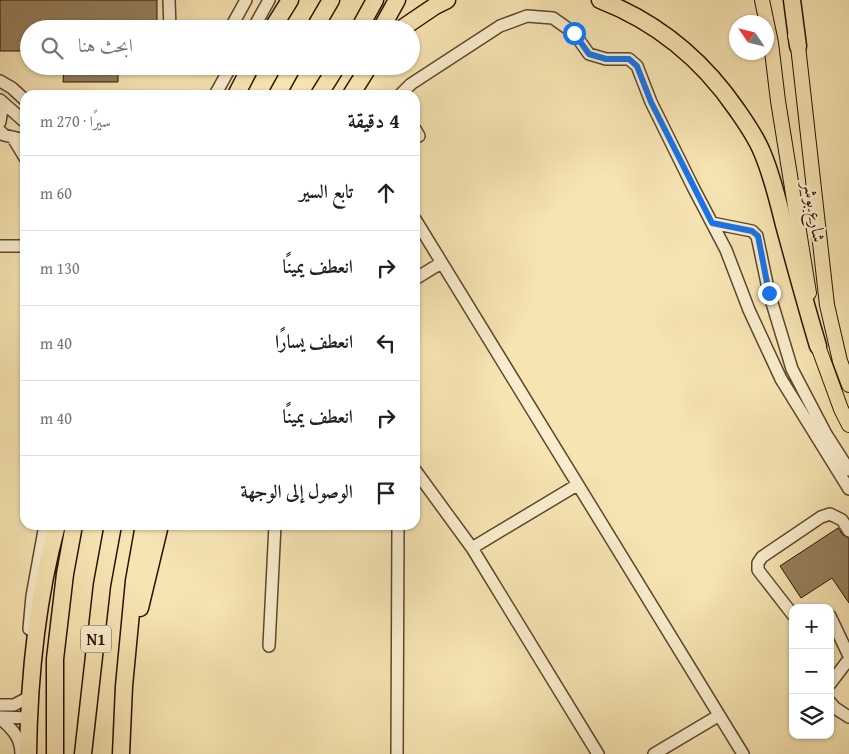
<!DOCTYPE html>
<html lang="ar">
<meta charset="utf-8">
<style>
body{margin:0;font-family:"Gentium Book Plus",Amiri,serif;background:#f2f2f2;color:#222;direction:rtl}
.controls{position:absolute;right:15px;bottom:15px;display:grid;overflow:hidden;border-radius:10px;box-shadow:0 1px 4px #0004}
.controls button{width:45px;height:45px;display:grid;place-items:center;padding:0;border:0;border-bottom:1px solid #e0e0e0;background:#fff;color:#222;font:25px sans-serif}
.compass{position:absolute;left:729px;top:15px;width:45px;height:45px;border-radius:50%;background:#fff;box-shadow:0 1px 4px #0004;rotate:305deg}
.stop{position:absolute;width:15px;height:15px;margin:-11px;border:4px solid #1a73e8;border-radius:50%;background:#fff}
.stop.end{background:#1a73e8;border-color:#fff;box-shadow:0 1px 5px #0008}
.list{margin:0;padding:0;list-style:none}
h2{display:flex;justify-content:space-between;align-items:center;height:65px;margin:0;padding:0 20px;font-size:21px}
h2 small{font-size:16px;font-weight:400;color:#767676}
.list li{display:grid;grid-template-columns:32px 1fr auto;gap:15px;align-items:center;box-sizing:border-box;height:75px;padding:0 20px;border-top:1px solid #e0e0e0}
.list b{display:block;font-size:19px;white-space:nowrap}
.list em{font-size:16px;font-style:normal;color:#767676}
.icon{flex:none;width:28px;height:28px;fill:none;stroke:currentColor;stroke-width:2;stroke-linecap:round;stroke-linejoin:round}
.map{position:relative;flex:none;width:849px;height:754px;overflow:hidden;direction:ltr}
.search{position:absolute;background:#fff;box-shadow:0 1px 4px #0004;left:20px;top:20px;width:400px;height:55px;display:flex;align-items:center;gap:12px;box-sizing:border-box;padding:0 18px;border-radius:28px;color:#767676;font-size:19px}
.panel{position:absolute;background:#fff;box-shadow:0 1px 4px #0004;left:20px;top:90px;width:400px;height:440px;border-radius:15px;direction:rtl}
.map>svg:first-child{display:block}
.building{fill:#957f5d;stroke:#2c1100}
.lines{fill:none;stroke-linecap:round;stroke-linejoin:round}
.minor-casing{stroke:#5e462c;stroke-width:14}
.major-casing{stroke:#2c1100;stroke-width:16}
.highway-casing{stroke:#2c1100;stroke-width:19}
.minor{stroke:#f9edcd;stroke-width:11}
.major{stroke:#f6e4b2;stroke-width:14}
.highway{stroke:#f6e4b2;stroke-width:16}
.route{stroke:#1a73e8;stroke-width:6}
.labels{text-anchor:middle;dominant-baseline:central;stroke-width:4.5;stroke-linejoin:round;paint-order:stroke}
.shield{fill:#f9edcd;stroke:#6a533e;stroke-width:1}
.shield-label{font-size:16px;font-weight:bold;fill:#2c1100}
.street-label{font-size:18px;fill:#2c1100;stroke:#f9edcd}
</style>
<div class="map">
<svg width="849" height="754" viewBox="0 0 849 754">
<rect width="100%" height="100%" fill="#f6e4b2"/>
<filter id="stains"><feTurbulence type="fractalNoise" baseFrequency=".004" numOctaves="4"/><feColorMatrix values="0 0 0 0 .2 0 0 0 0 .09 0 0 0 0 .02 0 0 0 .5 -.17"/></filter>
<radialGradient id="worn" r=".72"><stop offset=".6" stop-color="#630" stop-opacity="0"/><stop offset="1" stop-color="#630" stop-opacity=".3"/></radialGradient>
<path class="building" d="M0,0H157V29H29V51H0Z
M64,66H118V82H63Z
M838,528L843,535L849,538V603L832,578L801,598L780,566Z"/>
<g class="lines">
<defs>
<path id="minor" d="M169,0L170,29
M230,29L246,0
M253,29L269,0
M0,81L12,88L25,100
M215,95L231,66
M400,95L411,84L500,26L527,16L553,18L574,33L589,54L606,59H629L637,66L651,102L693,187L726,250L749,310L781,379L849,489
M0,100L25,122
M0,102L2,109L0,122
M415,129L419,136
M0,131L4,135L25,140
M13,138L25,158
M415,219L743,754
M712,223L752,231L757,236L769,293L792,369L826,434L849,470
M0,246H20L25,244
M415,279L441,263
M415,470L472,548
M577,485L472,548L598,754
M793,615L758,570V563L762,557L821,517L830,514L842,520L849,531
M830,616L849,656
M29,629L32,596L45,525
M269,646L275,525
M830,684L849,659
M830,702L835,708L849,717
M0,705H14L31,696L30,692
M0,717L29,718
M0,718C12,729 21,737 21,754
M397,754L398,525
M654,754L718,716"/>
<path id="major" d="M762,0L771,43L778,101L809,293
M795,36L798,46L827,305L840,361L849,385
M816,336L818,346L841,409L849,425"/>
<path id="highway" d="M600,0C657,22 702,59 737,110C746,123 756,137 762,152C772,175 778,201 784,225C795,265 806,306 818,346
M792,0L798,46
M272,29L290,0
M314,29L331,0
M359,29L375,0
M381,29L397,0
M401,29L435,6L447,0
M236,95L251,66
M277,95L293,66
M319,95L337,66
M351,95L369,66
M140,608L160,525
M28,754C29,677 37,599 57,525
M55,754V659L65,574L74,525
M83,754L102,585L113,525
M121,754L124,686L134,581L144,525"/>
</defs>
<use href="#minor" class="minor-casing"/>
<use href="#major" class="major-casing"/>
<use href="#highway" class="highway-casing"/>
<use href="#minor" class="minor"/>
<use href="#major" class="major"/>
<use href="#highway" class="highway"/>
</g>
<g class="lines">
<path class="route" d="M574,33L589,54L606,59H629L637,66L651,102L712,223L752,231L758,236L769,293"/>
</g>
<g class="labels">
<rect class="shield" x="81" y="625.5" width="30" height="27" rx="4"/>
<g class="shield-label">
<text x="96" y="639">N1</text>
</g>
<g class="street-label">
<text transform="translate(815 212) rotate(81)">شارع بوشر</text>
</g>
</g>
<rect width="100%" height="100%" filter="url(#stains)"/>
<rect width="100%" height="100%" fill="url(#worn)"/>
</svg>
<div class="controls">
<button>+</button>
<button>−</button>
<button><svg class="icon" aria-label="layers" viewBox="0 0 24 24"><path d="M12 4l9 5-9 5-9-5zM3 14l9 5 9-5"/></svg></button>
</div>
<svg class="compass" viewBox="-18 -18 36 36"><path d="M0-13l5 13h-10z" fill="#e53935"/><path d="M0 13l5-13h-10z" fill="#767676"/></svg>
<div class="stop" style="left:574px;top:33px"></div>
<div class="stop end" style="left:769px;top:293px"></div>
<div class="search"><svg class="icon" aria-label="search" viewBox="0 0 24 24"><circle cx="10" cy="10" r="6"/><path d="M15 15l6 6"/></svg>ابحث هنا</div>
<section class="panel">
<h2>4 دقيقة<small>سيرًا · 270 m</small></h2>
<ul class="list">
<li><svg class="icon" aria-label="ahead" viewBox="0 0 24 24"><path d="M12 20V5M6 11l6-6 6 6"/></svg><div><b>تابع السير</b></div><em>60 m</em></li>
<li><svg class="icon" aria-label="right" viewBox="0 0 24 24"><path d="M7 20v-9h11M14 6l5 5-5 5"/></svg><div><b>انعطف يمينًا</b></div><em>130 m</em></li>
<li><svg class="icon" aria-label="left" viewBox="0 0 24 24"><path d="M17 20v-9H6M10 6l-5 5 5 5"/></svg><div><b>انعطف يسارًا</b></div><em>40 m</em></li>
<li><svg class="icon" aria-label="right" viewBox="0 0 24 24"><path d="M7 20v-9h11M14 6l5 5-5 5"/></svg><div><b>انعطف يمينًا</b></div><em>40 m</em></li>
<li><svg class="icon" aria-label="arrive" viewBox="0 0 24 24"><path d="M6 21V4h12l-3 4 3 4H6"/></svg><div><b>الوصول إلى الوجهة</b></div></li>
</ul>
</section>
</div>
